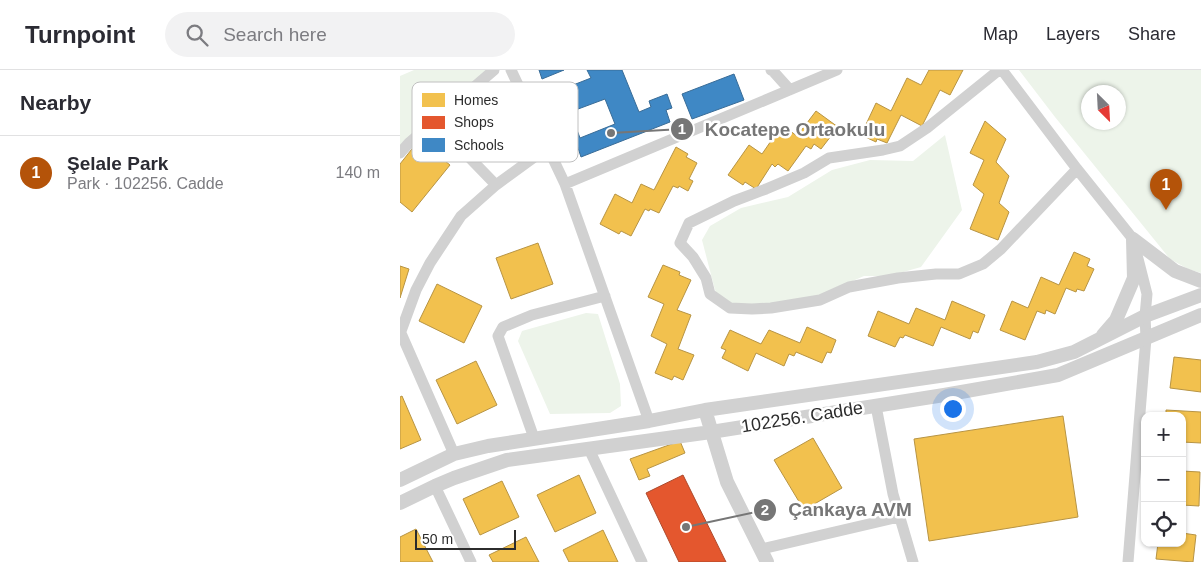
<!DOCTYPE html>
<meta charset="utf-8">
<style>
body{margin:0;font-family:Helvetica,sans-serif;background:#f2f2f3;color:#2b2b33}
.controls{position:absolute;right:15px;bottom:15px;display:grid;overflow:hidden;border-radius:10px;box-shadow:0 1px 4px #0004}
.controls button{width:45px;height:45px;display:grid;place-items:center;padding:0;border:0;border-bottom:1px solid #e1e1e2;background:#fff;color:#2b2b33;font:25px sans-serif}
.compass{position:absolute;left:681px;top:15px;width:45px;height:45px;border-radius:50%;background:#fff;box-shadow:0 1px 4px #0004;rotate:156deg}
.scale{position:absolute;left:15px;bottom:12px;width:101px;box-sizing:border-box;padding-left:5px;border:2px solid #2c2c2c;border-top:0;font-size:14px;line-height:18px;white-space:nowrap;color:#2c2c2c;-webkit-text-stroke:4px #fff;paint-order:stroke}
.you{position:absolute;left:552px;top:338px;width:18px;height:18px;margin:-12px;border:4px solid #fff;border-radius:50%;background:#1a73e8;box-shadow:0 0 0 8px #1a73e833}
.badge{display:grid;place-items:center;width:32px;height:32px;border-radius:50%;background:#b45309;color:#fff;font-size:16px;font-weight:700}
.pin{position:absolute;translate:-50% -41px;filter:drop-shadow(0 1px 2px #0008)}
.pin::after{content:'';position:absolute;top:26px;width:18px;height:15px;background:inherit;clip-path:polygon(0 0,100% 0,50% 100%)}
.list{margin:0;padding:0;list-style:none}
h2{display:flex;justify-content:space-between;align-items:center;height:65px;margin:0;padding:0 20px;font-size:21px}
h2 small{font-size:16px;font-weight:400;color:#7c7c81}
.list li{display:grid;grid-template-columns:32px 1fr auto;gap:15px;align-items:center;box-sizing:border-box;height:75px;padding:0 20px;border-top:1px solid #e1e1e2}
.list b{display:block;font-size:19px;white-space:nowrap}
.list p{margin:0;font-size:16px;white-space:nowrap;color:#7c7c81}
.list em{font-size:16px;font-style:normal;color:#7c7c81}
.icon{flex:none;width:28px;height:28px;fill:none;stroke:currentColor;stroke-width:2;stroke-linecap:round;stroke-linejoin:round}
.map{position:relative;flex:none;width:801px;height:492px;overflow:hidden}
header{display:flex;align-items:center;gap:30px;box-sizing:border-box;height:70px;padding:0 25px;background:#fff;border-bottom:1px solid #e1e1e2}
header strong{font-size:24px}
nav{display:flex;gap:28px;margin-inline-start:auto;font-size:18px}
.search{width:350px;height:45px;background:#f2f2f3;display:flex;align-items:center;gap:12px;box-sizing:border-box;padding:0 18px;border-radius:28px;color:#7c7c81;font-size:19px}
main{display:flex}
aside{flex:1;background:#fff}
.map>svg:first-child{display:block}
.green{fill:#edf4ea;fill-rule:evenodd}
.homes{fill:#f2c14e;stroke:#b79444}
.shops{fill:#e4572e;stroke:#ad4a2d}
.schools{fill:#3f88c5;stroke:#396c97}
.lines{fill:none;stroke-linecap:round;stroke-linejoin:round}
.minor{stroke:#d1d1d1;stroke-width:11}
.tertiary{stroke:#d1d1d1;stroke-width:14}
.labels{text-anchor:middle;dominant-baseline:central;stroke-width:5;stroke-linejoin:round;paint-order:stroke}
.street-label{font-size:18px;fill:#2c2c2c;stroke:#fff}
.key{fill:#fff;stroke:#c0c0c0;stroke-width:1}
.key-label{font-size:14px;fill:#2c2c2c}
.leader{fill:none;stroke:#767676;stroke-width:2}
.callout-dot{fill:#767676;stroke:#fff;stroke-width:2}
.mark-label{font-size:15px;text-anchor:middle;font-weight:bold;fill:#fff}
.callout-label{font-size:19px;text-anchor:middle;font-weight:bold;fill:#767676;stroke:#fff;stroke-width:5;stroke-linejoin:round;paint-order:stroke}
</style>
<header>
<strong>Turnpoint</strong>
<div class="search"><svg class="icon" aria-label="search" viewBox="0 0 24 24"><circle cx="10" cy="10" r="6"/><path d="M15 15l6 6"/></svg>Search here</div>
<nav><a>Map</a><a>Layers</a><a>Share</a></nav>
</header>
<main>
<aside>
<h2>Nearby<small></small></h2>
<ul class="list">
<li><span class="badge">1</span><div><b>Şelale Park</b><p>Park · 102256. Cadde</p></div><em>140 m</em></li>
</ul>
</aside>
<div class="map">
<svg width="801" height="492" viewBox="0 0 801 492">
<rect width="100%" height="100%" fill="#fff"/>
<path class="green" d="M14,0H94L0,81V6Z
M619,0H801V203L788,199L770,189L655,47ZM688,22H718V52H688Z
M545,65L562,140L521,197L489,206H464L421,225L351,240L323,234L315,220L302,170L310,156L341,138L388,127L432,100L470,90L513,91Z
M186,243L198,244L220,314L221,336L210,343L150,344L118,271L122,261Z"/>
<path class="homes" d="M529,0H563L550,25L540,20L522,56L501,45L487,73L477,69L476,72L461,65L476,33L491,41L507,8L521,15Z
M416,41L438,57L421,79L414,74L411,79L406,76L388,101L378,94L375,97L372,94L356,119L345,112L343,115L328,105L349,75L362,84L382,55L397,66Z
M585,51L606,69L596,92L609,106L599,133L609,142L598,170L570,159L584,124L573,115L584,90L570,83Z
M19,70L50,95L12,142L0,132V94Z
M276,77L288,84L286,87L297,93L289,109L293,111L288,121L279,116L278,118L273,116L259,143L250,139L249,141L245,139L231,166L221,161L219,164L200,154L215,124L232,133L241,114L254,120Z
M138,173L153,214L111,229L96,188Z
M674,182L690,189L687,196L694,199L684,221L677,219L676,222L666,218L655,244L646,240L645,244L637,241L625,270L600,260L612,231L628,238L641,207L659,215Z
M263,195L280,202L279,205L291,210L277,240L291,245L278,279L294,285L283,310L274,306L272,310L255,303L267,274L251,266L264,234L248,227Z
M0,196L9,199L0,228Z
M37,214L82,236L64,273L19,251Z
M552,231L585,245L578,263L573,261L570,269L541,257L533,276L505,265L503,268L500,267L495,277L468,266L478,241L509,254L516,238L545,250Z
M407,257L436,270L431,283L427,282L422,293L396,282L394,286L389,284L384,296L356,283L348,301L322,288L326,280L321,278L330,260L361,274L369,260L400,273Z
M774,287L801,290V322L770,318Z
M76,291L97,335L57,354L36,310Z
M2,326L21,370L0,379V327Z
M766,340L801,342V373L782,372V346H766Z
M663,346L678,447L529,471L514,369Z
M413,368L442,418L404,440L374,390Z
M280,371L285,383L247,399L250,406L239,410L230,389Z
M782,401L800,402L799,436L782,435Z
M179,405L196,443L155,462L137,425Z
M102,411L119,447L80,465L63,429Z
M16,459L33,492H0V467Z
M203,460L218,492H169L163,480Z
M782,463L796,465L793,492L756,489L758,473H782Z
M126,467L139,492H93L89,485Z"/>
<path class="shops" d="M283,405L326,492H279L246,423Z"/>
<path class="schools" d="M139,0H164L142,9Z
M187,0H222L239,42L251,37L249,31L267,24L272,38L266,40L270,52L181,87L177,75L170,78L165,64L177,60L180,68L215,54L205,29L162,45L158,34L151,36L145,21L161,14L163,19L191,8Z
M334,4L344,30L292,49L282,24Z"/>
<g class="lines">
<path class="minor" d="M111,0L165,114L249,351
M371,0L373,1L390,20
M599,0L527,58L500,76L483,80L429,88L404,103L366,119L334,131L289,153L280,173L293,187L306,208L310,224L330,238L352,239L371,238L420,230L449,217L498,208L536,204H559L583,194L601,179L677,99
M602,0L677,99L733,169L747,224L745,246L746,268L728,492
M34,51L96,115
M0,83L9,73L94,0
M165,114L437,0
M0,261L54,384
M1,261L16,220L30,193L61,146L96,115L148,77
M476,336L493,424L513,492
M134,368L98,266L103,257L132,245L205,226
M189,379L242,492
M35,416L71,492
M362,479L499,447"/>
<path class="tertiary" d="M733,169L775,201L801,211
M703,265L716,250L734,208L733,169
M305,340L327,412L367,492
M0,410L54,384L88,376L249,351L305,340L637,292L674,282L745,246L801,225
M0,433L35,416L54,408L107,390L311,362L544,325L658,305L801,245"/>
</g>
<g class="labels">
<g class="street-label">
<text transform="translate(402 347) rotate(-9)">102256. Cadde</text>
</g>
</g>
<rect x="12" y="12" width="166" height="80" rx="8" class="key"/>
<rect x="22" y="23" width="23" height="14" fill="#f2c14e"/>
<rect x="22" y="46" width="23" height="13" fill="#e4572e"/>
<rect x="22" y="68" width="23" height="14" fill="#3f88c5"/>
<g class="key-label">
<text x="54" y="35">Homes</text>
<text x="54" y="57">Shops</text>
<text x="54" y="80">Schools</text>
</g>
<path class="leader" d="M211 63L282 59M286 457L365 440"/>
<g class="callout-dot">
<circle cx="211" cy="63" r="5"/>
<circle cx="286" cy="457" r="5"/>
<circle cx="282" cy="59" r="12"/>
<circle cx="365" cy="440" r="12"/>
</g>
<g class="mark-label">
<text x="282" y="64">1</text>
<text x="365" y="445">2</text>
</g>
<g class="callout-label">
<text x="395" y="66">Kocatepe Ortaokulu</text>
<text x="450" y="446">Çankaya AVM</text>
</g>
</svg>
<div class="controls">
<button>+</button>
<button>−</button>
<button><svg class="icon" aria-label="locate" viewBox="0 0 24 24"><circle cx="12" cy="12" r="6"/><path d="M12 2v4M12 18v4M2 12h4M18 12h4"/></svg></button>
</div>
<svg class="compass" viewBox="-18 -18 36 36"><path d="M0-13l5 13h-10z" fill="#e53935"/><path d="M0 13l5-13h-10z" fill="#7c7c81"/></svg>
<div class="scale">50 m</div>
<div class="you"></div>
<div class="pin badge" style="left:766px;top:140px">1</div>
</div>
</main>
